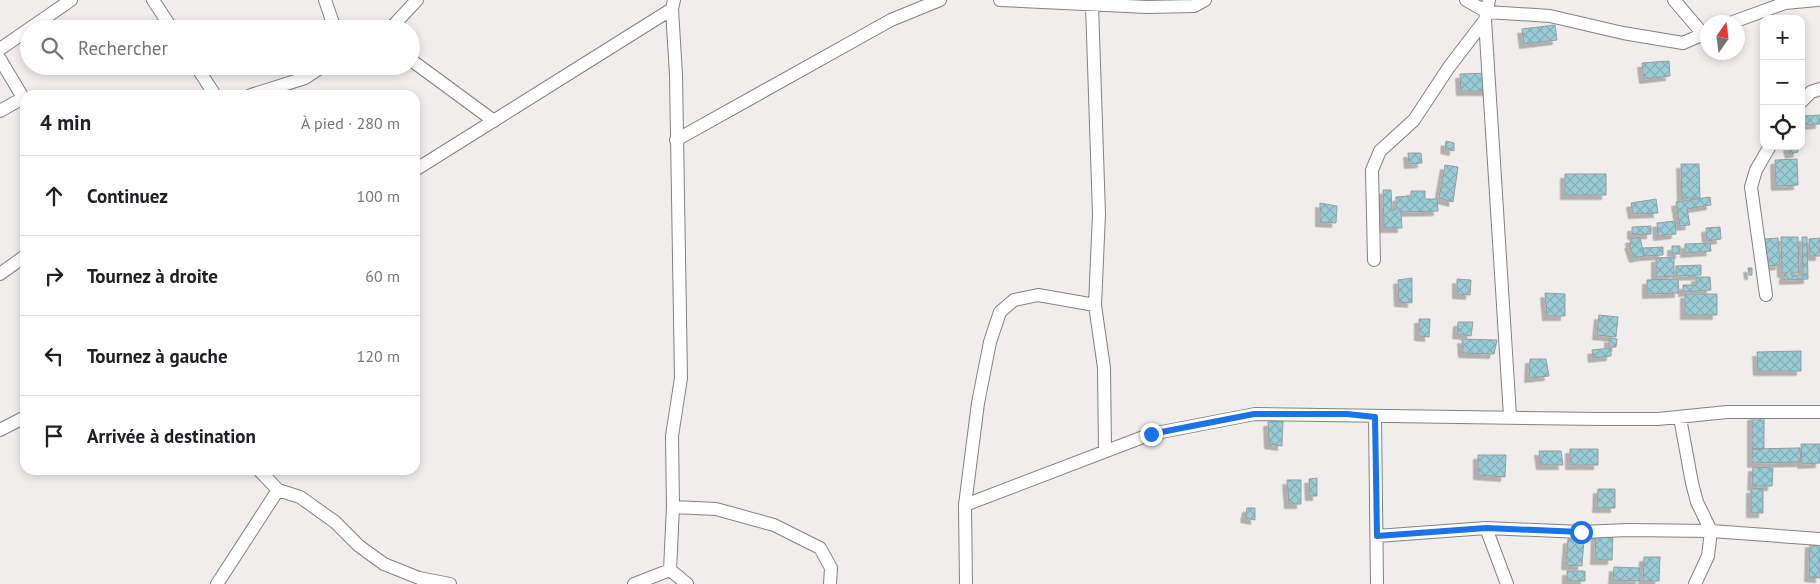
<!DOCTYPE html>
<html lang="fr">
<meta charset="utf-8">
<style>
body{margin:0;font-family:"PT Sans",sans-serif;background:#f2f2f2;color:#202124}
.controls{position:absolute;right:15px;top:15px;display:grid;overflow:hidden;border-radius:10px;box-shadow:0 2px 8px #0003}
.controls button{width:45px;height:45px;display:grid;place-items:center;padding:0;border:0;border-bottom:1px solid #e0e0e0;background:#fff;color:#202124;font:25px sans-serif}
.compass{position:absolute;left:1700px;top:15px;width:45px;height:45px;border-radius:50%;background:#fff;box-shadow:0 2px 8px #0003;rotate:14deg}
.stop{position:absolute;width:15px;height:15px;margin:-11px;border:4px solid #1a73e8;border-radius:50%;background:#fff}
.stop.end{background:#1a73e8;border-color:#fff;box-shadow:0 1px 5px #0008}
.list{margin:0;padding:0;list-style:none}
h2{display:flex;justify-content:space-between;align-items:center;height:65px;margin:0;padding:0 20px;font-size:21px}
h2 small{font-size:16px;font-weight:400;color:#757577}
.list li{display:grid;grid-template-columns:32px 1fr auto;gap:15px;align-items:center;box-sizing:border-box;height:80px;padding:0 20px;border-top:1px solid #e0e0e0}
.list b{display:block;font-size:19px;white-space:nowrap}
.list em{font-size:16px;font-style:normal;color:#757577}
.icon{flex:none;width:28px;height:28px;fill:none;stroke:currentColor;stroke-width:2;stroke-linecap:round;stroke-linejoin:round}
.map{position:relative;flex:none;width:1820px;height:584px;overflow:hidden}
.search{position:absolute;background:#fff;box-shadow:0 2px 8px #0003;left:20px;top:20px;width:400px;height:55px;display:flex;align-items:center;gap:12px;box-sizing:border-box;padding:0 18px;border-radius:28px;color:#757577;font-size:19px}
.panel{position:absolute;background:#fff;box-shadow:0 2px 8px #0003;left:20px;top:90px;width:400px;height:385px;border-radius:15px}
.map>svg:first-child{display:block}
.building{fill:url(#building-cross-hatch);stroke:#999d9d;filter:url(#shadow)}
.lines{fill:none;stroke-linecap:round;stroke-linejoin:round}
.minor-casing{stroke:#848181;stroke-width:14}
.minor{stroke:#fff;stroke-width:12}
.route{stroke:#1a73e8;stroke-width:6}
</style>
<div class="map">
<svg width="1820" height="584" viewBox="0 0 1820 584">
<defs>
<pattern id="building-cross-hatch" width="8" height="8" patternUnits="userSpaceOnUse" patternTransform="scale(1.25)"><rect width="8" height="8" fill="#99ccd5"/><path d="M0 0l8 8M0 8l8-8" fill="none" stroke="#83aeb6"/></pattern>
<filter id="shadow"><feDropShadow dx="-4.5" dy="4.5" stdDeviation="0" flood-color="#0004"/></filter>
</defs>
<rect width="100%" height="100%" fill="#f1eded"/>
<path class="building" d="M1555,25L1557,40L1524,44L1522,29Z
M1669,61L1670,76L1644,79L1642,63Z
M1491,73L1492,91H1461L1460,74Z
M1820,115V124L1801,125V116Z
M1446,141L1454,143V151L1445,149Z
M1788,146H1797L1798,152L1790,154Z
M1408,153H1421L1422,163L1409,164Z
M1797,159L1798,185L1776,186L1775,160Z
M1681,164H1699L1700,198H1682Z
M1445,165L1458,167L1453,202L1439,198Z
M1565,174H1606V195H1565Z
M1383,190H1391L1392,210H1396V197L1411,196V191H1425V199H1437L1438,211L1401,212L1402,228H1384Z
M1710,197L1711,205L1687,209L1690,225L1680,226L1676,202Z
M1656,199L1658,213L1633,214L1631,203Z
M1320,203L1337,206L1336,223L1320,222Z
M1675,221L1676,234L1658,236L1657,223Z
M1651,226V234L1632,235V227Z
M1720,227L1721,239L1707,241L1706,228Z
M1640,237L1644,256L1634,258L1629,244H1631L1630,239Z
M1781,237H1798L1799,273H1791V275H1803L1802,237H1807L1808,279L1784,280V275L1787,273H1782Z
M1778,238L1780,265L1767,266L1765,239Z
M1820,238V256H1810L1809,239Z
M1710,243L1711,251L1685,253V244Z
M1672,246H1680V254H1672Z
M1663,247V255L1644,256L1643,248Z
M1674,257V276L1656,277V258Z
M1701,265V275L1676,276V266Z
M1748,268H1752V275H1749Z
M1696,277H1710L1711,290L1683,292V285H1696Z
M1412,278V303L1399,302L1398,280Z
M1457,279L1471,280L1470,295L1457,294Z
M1678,279L1679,293L1647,294V280Z
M1545,293L1565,294V316H1547Z
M1685,294H1717V315H1685Z
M1599,315L1618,317L1616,337L1597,335Z
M1419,319H1430L1429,337L1419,336Z
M1458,322H1473L1471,336L1457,334Z
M1609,338L1617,339L1616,347H1609Z
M1462,339L1497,340L1494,354L1463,353Z
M1611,348V356L1593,358L1592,350Z
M1801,351V371H1758L1757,352Z
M1530,359H1546L1549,376L1529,378Z
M1764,415V449H1752V416Z
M1283,421L1282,446L1269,444L1268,422Z
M1801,444H1820V463L1802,464Z
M1800,448L1801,462L1752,463V449Z
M1570,449H1598V465H1570Z
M1539,451H1561L1563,465H1541Z
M1478,455H1506L1505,477L1478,475Z
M1753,467L1773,468L1772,486H1752Z
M1317,478V496H1310L1309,479Z
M1287,480H1301V504H1289Z
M1763,488V513H1751V489Z
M1598,489H1615V508H1597Z
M1247,508H1255V520L1245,518Z
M1596,533H1613L1612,560H1595Z
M1568,539L1584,540L1582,566L1566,565Z
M1810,543L1820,544V578L1809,577Z
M1644,557H1660L1659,581H1643Z
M1614,567L1640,568V581L1613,580Z
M1567,571H1585V581H1567Z"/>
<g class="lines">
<defs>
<path id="minor" d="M153,0L172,29
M325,0L335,29
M674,0L672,9L676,75L681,378L672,436L673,507L670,570L687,584
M1000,0L1147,7L1194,6L1205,0
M1466,0L1487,12L1550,16L1623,33L1683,43L1708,32
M1489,0L1485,20L1510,416
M1674,0L1703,34
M1092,5L1099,214L1095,305L1104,368L1105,451
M1733,22L1785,3L1817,0
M29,29L71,0
M390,29L417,0
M0,49L29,29
M0,59L25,101
M411,60L494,121
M196,66L215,95
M251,95L305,78L323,66
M1801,102L1811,92L1820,89
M0,111L23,98
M676,140L891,20L940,0
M415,170L672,9
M1374,260L1372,170L1380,151L1414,120L1449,67L1485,20
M0,274L25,256
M1766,295L1751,187L1756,170L1770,146
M1375,417L1377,584
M1680,418L1692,483L1697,502L1711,531L1708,556L1695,584
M0,430L25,417
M259,470L278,490L300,497L335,522L359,546L384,564L419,578L450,584
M965,505L1151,434L1255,414L1600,419H1658L1727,412H1820
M673,507L716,509L774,525L820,548L831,568L830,584
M1486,528L1507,584
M1377,536L1486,528L1581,532L1628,530L1711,531L1820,539
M217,584L278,490
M634,584L670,570
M966,584L965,505L978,403L990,342L1000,312L1014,300L1038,295L1095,305"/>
</defs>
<use href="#minor" class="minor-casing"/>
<use href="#minor" class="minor"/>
</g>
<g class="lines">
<path class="route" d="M1151,434L1254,414H1347L1375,417L1377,536L1486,528L1581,532"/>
</g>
</svg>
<div class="controls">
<button>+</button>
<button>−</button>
<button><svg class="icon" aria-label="locate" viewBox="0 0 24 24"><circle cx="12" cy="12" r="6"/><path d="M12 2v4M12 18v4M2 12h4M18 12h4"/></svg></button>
</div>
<svg class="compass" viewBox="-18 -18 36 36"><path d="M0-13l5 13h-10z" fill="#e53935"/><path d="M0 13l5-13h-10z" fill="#757577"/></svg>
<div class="stop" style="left:1581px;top:532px"></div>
<div class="stop end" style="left:1151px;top:434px"></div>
<div class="search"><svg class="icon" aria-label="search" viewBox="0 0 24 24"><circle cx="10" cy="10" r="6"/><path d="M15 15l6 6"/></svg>Rechercher</div>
<section class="panel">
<h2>4 min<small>À pied · 280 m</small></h2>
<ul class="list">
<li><svg class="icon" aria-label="ahead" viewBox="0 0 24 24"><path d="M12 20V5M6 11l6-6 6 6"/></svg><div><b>Continuez</b></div><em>100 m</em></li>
<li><svg class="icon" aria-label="right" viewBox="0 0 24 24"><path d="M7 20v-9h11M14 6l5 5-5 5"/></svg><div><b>Tournez à droite</b></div><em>60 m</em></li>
<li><svg class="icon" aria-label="left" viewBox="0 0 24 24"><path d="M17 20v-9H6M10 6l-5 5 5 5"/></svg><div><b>Tournez à gauche</b></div><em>120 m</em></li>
<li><svg class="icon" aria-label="arrive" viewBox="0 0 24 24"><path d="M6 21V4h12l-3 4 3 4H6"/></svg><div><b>Arrivée à destination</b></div></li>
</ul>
</section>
</div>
